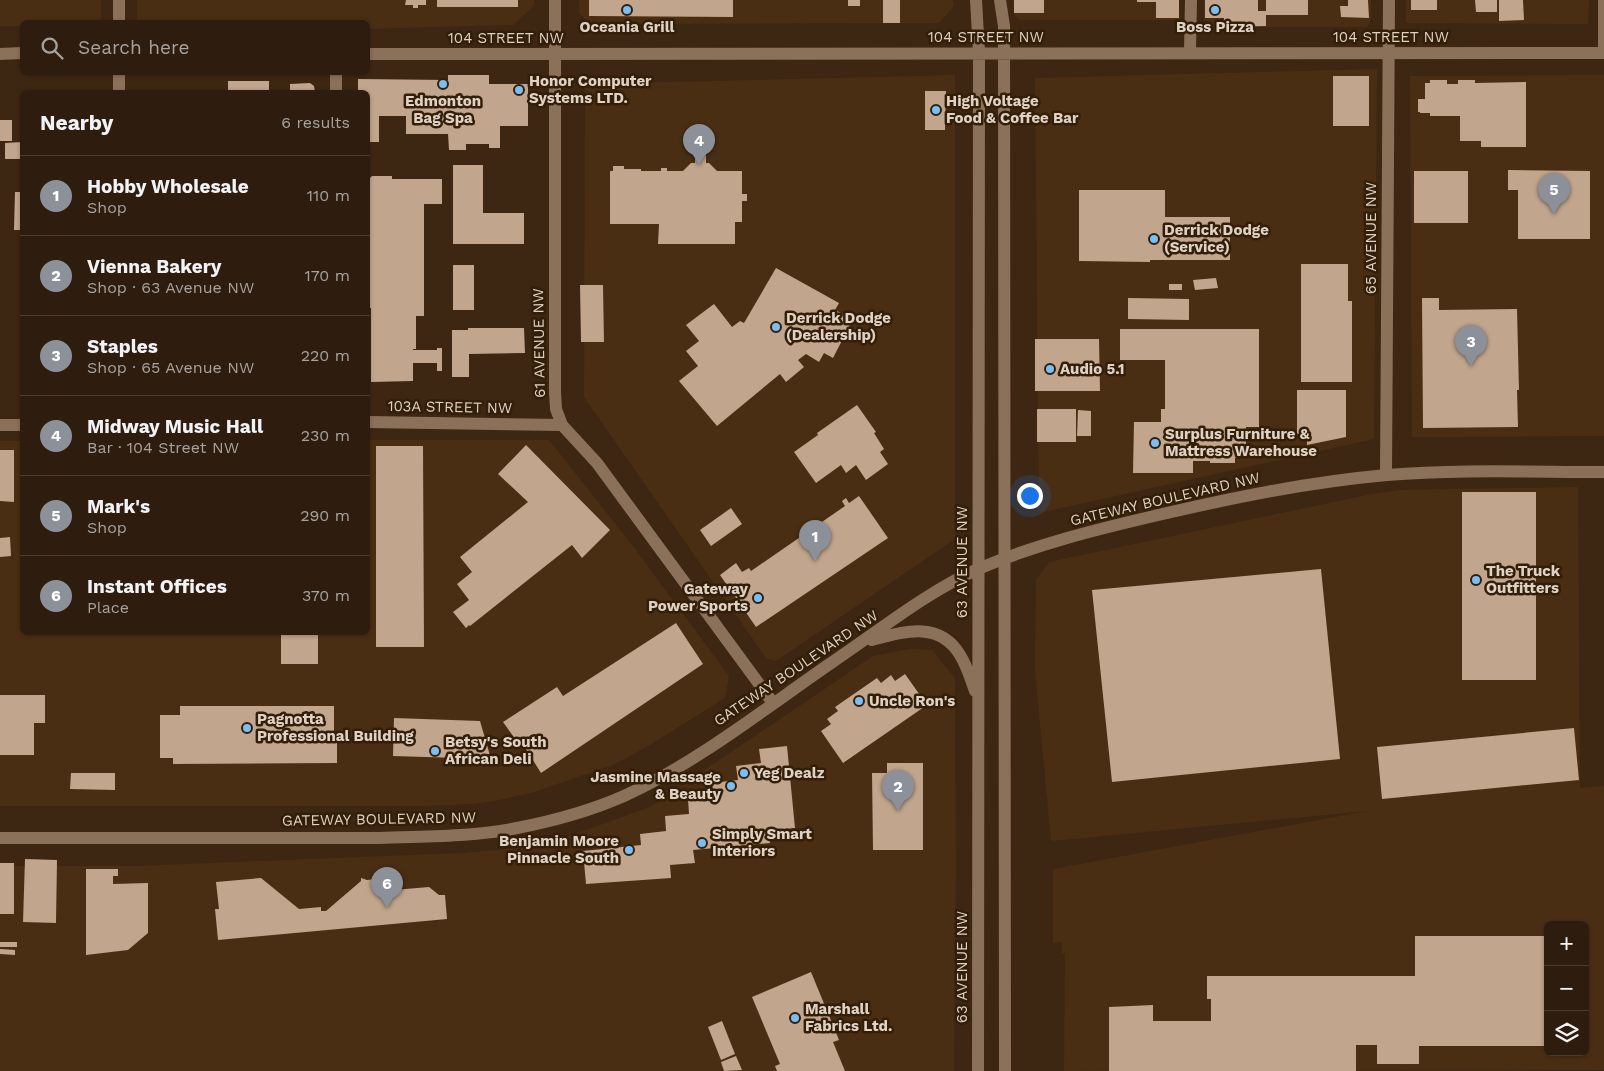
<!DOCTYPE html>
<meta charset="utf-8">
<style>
body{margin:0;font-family:"Work Sans",sans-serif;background:#362617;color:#f1f3f6}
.controls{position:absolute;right:15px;bottom:15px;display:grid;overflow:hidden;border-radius:8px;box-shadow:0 1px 4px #0004}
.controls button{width:45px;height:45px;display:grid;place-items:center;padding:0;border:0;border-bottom:1px solid #493b2e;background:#2e1d0e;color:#f1f3f6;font:25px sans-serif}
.you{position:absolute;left:1029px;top:495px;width:18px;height:18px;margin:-12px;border:4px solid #fff;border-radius:50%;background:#1a73e8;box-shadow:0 0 0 8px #1a73e833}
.badge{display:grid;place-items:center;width:32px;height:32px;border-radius:50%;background:#8c9099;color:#fff;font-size:16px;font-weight:700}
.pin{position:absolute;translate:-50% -41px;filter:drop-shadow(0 1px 2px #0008)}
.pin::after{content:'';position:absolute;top:26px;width:18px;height:15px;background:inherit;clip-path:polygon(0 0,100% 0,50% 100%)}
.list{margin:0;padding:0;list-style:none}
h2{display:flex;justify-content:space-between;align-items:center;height:65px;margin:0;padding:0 20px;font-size:21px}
h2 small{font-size:16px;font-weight:400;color:#a7a29e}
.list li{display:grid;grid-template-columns:32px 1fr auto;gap:15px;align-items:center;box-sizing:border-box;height:80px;padding:0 20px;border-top:1px solid #493b2e}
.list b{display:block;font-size:19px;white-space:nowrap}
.list p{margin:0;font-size:16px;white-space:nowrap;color:#a7a29e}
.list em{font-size:16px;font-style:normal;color:#a7a29e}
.icon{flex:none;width:28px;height:28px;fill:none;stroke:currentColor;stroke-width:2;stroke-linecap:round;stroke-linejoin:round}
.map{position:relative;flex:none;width:1604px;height:1071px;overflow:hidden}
.search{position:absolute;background:#2e1d0e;box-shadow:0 1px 4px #0004;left:20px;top:20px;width:350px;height:55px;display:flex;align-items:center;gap:12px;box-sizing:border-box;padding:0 18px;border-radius:8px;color:#a7a29e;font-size:19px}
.panel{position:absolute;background:#2e1d0e;box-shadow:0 1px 4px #0004;left:20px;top:90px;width:350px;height:545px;border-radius:8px}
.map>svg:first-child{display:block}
.built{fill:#492e13;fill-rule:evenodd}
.building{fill:#c1a58d}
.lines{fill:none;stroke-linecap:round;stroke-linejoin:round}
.minor{stroke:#8b715a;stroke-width:12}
.tertiary{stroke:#8b715a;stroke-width:12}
.secondary{stroke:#8b715a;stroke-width:12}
.poi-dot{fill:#78bff8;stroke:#331e08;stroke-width:2}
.labels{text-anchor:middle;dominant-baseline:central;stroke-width:5;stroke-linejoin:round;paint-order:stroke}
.poi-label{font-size:15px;font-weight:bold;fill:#dfd1c4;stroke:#331e08;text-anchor:start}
.street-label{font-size:15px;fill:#dfd1c4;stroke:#331e08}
</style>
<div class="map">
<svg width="1604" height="1071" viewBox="0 0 1604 1071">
<rect width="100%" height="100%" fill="#3d2712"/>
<path class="built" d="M0,0H101V22H22V26H0Z
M137,0H534V6L513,25L368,29V22H137Z
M579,0H953L954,6L939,23L589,24L579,13Z
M1013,0H1179L1180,20H1019L1015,16Z
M1204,0H1371V20L1367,27H1211L1204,20Z
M1406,0H1589L1588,24L1406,23Z
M1377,69L1374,439L1039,513L1035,78Z
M955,75V539L776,661L766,658L584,397L585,84Z
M1604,75V436L1412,437L1410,76Z
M368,440H549L630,542L729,676L725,698L645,748L613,765L531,793L495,801L472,804L424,806H0V441H22V632H368Z
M1578,487L1580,788L1604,786V1070L1064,1071L1065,953H1062V942L1053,943V869L1367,811L1051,841L1035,671L1036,580L1049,562L1372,494L1399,490ZM1548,925H1585V1052H1548Z
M909,649L932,650L955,678L956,869L954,1071H0V866H136L463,853L517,848L558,840L650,807L873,656Z"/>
<path class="building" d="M406,0H426V5H418V8H413V5H405Z
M437,0H518V7H437Z
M589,0H733V17L589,16Z
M848,0H860V6H848Z
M883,0H900V23H883Z
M1014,0H1044V13H1014Z
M1137,0H1179V18H1156V2H1137Z
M1205,0H1258V11H1266V0H1308V15H1266V26L1224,27V18H1205Z
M1348,0H1368L1369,18L1341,17L1340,6H1348Z
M1411,0H1437V10H1411Z
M1475,0H1497V12H1476Z
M1499,0H1523L1524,20L1499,21Z
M448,75H489V84H528V126H500V148H489V144H466V150H449L448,134H406V116H379V142H368V92H358V79L448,80Z
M1333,76H1369V126H1333Z
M1430,80H1447V84H1458V80H1475V83L1526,82V147H1481V141H1460V116H1430V113H1420V112H1418V99H1425V83H1430Z
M228,81H269V92H228Z
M310,83L314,86L315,92H290V84Z
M925,91H946L945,130H925Z
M0,120H12V141H0Z
M22,142V159H5V143Z
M695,154H706V163H709L717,171H742V194H747V201H742V222H735V244H658L659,224H610V171H613V166H624V169H641V171H661V168H667V171H683L691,163H695Z
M453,165H483V213H524V244H453Z
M1508,170L1590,171V239H1518V190H1508Z
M1414,171H1468V223H1414Z
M372,176H392V179H442V204H424V316H416V349H413V350H437V348H442V371H437V363H413V381L371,382V308H368L370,205H368V180Z
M1079,190H1165V217H1230V260H1150V262L1079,261Z
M15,192H22V230H14Z
M1301,264H1348V301H1352V382H1301Z
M453,265H474V310H453Z
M776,268L839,303L835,310L853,319L833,358L824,353L819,362L806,354L798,360L804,367L786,382L780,374L717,426L679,381L698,366L686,351L699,341L686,325L714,304L732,327L740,321L744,323Z
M1216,278L1218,288L1195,290L1193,280Z
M1169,284H1182V290H1169Z
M580,285H603L604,342H581Z
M1128,298L1189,299V320L1128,319Z
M1422,298H1439V310L1517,309L1519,390H1517L1518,427L1423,428Z
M468,328H524L525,353L469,354V377H452V330H468Z
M1120,329H1259V427H1246V448H1235V453H1238V458H1235V463H1210V461H1193V473H1133L1134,422H1161V409H1165V360H1120Z
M1035,339H1099L1100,391H1035Z
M1297,390H1346V437L1307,445V434H1297Z
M857,405L876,432L874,433L884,449L880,452L888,464L866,480L856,465L846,473L841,465L816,483L794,452L818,435L817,433Z
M1037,409H1076V442H1037Z
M1078,410L1091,411V436H1077Z
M526,445L610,530L582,558L572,545L470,626L469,625L466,628L453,612L469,600L457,584L472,572L460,557L528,502L498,474Z
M376,446H423L424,647H376Z
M0,450H14V502L0,501Z
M1462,492H1536V680H1462Z
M859,496L888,538L756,627L720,575L736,563L742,572L749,568L751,571L845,506L842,501L846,498L849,503Z
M731,508L742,524L711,546L700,530Z
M10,537L11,556L0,557V538Z
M1321,569L1340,759L1112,782L1092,590Z
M676,623L703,664L541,773L521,741L518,743L503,722L557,687L563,696Z
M281,632H318V664H281Z
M905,674L927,705L843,763L821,731L831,724L827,719L838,711L835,707L877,678L881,683L891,675L895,681Z
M0,695H45V723H34V755H0Z
M180,706H334V742H337V763L173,764V758H160V715H180Z
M394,718L480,721L491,759L393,756Z
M1574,728L1579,780L1382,799L1377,747Z
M787,746L795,828L769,830L770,843L693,850L695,863L670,865L671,878L586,884L583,851L641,845L640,834L666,831L665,816L689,814L688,799L714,797L712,783L738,780L736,766L761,763L759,749Z
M887,763H923V850H873L872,773H887Z
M71,773H115V790L70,789Z
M25,859L57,860L56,923L23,922Z
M0,863H14V914H0Z
M86,869H118V876H113V884L148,883V933L128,950L86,955Z
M393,877L394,890L429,887L439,895H445L447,919L218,940L215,909H219L216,882L261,878L299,909L321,907V911H326L361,881V878L367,880Z
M1415,936H1548V1046H1419V1064H1377V1045H1356V1071H1109V1007L1153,1005V1021H1211V999H1207V976H1415Z
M1585,936H1589V1046H1585Z
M0,942H17V947H0Z
M0,949L15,950V955L0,954Z
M811,972L839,1040L833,1042L845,1071H777L775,1066L780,1064L752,997Z
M722,1021L735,1054L721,1060L708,1027Z
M736,1056L742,1070L724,1071L721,1062Z"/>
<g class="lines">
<path class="minor" d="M1604,0V53
M119,22V0
M1190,52L1191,0
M336,72V92
M119,92V72
M368,422L562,425
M0,425H22
M1386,475L1389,0"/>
<path class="tertiary" d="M555,54V392L556,409L562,425L597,463L773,703"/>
<path class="secondary" d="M976,0L979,53L978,1071
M1000,0L1004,26L1005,1071
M0,54L22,53
M368,54L1604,53
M555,54V0
M872,640C903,632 939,620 960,655C967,666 971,680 975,691
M0,838H379C426,836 472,837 517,828C553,821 590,811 624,796C697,763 768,706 834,661C880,630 927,592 978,569C1034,545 1094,530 1154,516C1231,498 1308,482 1387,475C1459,469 1532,472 1604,472"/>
</g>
<g class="poi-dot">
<circle cx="627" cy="10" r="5"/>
<circle cx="1215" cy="10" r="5"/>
<circle cx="443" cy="84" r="5"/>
<circle cx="519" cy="90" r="5"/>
<circle cx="936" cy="110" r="5"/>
<circle cx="1154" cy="239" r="5"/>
<circle cx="776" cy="327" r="5"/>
<circle cx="1050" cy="369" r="5"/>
<circle cx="1155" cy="443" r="5"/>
<circle cx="1476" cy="580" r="5"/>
<circle cx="758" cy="598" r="5"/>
<circle cx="859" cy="701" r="5"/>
<circle cx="247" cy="728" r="5"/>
<circle cx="435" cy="751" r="5"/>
<circle cx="744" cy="773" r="5"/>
<circle cx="731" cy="786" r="5"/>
<circle cx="702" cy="843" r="5"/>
<circle cx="629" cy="850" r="5"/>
<circle cx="795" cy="1018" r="5"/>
</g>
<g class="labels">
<g class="poi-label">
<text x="627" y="27" text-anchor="middle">Oceania Grill</text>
<text x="1215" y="27" text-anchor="middle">Boss Pizza</text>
<text x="529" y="81">Honor Computer<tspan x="529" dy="17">Systems LTD.</tspan></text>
<text x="443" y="101" text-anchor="middle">Edmonton<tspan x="443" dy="17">Bag Spa</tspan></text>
<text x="946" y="101">High Voltage<tspan x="946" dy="17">Food &amp; Coffee Bar</tspan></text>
<text x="1164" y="230">Derrick Dodge<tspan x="1164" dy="17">(Service)</tspan></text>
<text x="786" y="318">Derrick Dodge<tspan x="786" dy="17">(Dealership)</tspan></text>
<text x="1060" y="369">Audio 5.1</text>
<text x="1165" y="434">Surplus Furniture &amp;<tspan x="1165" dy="17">Mattress Warehouse</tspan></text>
<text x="1486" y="571">The Truck<tspan x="1486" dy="17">Outfitters</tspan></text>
<text x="748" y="589" text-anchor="end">Gateway<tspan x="748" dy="17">Power Sports</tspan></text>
<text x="869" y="701">Uncle Ron's</text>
<text x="257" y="719">Pagnotta<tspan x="257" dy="17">Professional Building</tspan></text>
<text x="445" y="742">Betsy's South<tspan x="445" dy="17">African Deli</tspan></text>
<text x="754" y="773">Yeg Dealz</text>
<text x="721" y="777" text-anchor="end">Jasmine Massage<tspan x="721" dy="17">&amp; Beauty</tspan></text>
<text x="712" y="834">Simply Smart<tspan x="712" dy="17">Interiors</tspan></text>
<text x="619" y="841" text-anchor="end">Benjamin Moore<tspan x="619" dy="17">Pinnacle South</tspan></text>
<text x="805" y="1009">Marshall<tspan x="805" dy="17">Fabrics Ltd.</tspan></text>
</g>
<g class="street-label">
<text x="986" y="37">104 STREET NW</text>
<text x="1391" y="37">104 STREET NW</text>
<text x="506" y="38">104 STREET NW</text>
<text transform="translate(1371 238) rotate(-90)">65 AVENUE NW</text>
<text transform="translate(539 343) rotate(-91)">61 AVENUE NW</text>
<text transform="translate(450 407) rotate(1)">103A STREET NW</text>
<text transform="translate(1165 499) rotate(-13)">GATEWAY BOULEVARD NW</text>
<text transform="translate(962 562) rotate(-90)">63 AVENUE NW</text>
<text transform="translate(796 668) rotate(-34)">GATEWAY BOULEVARD NW</text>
<text transform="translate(379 819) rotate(-1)">GATEWAY BOULEVARD NW</text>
<text transform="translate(962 967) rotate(-90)">63 AVENUE NW</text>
</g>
</g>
</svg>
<div class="controls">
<button>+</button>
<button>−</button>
<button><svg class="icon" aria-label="layers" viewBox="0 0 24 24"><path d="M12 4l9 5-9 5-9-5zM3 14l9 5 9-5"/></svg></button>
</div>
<div class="you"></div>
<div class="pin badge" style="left:815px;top:561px">1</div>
<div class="pin badge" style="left:898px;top:811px">2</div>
<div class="pin badge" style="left:1471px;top:366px">3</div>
<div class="pin badge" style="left:699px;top:165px">4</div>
<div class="pin badge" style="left:1554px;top:214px">5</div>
<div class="pin badge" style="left:387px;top:908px">6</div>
<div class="search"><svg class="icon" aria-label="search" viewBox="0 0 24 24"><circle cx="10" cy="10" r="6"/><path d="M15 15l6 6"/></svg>Search here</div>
<section class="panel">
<h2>Nearby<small>6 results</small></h2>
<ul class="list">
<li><span class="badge">1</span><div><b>Hobby Wholesale</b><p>Shop</p></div><em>110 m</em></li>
<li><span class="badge">2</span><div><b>Vienna Bakery</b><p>Shop · 63 Avenue NW</p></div><em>170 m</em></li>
<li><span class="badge">3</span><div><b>Staples</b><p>Shop · 65 Avenue NW</p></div><em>220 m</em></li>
<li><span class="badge">4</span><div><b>Midway Music Hall</b><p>Bar · 104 Street NW</p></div><em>230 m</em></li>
<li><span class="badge">5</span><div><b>Mark's</b><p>Shop</p></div><em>290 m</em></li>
<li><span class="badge">6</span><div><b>Instant Offices</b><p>Place</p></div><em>370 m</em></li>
</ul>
</section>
</div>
